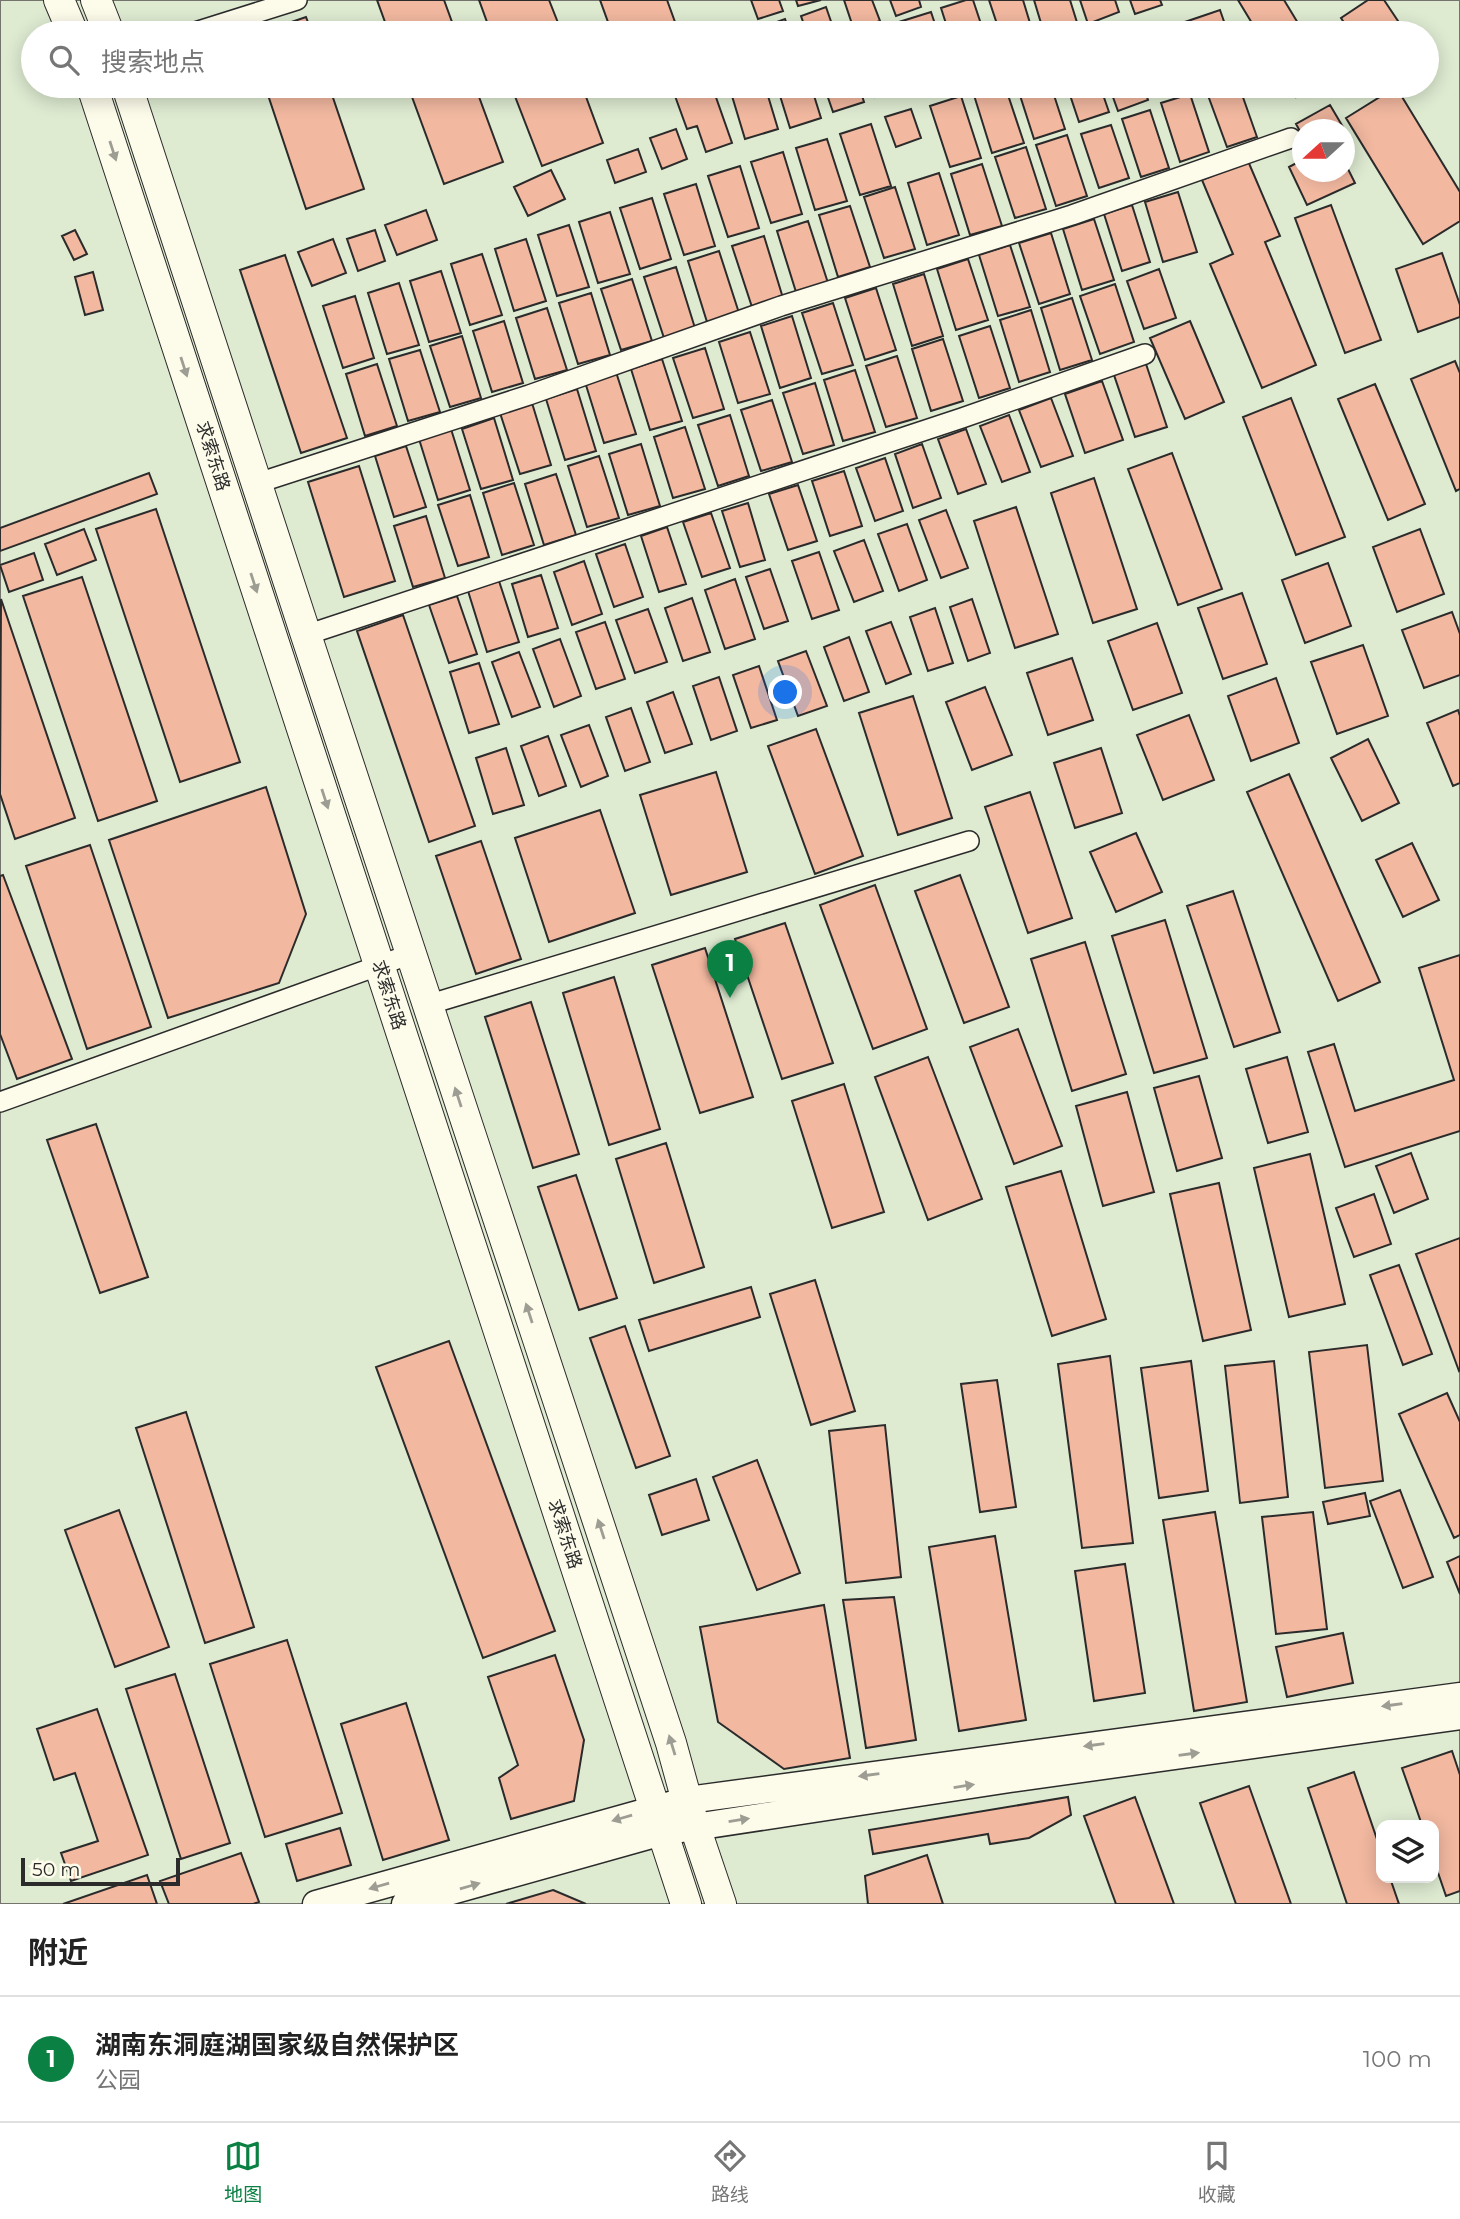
<!DOCTYPE html>
<html lang="zh">
<meta charset="utf-8">
<style>
body{margin:0;font-family:Montserrat,"Noto Sans SC",sans-serif;background:#f2f2f2;color:#222}
.controls{position:absolute;right:21px;bottom:21px;display:grid;overflow:hidden;border-radius:14px;box-shadow:0 4px 18px #0003}
.controls button{width:63px;height:63px;display:grid;place-items:center;padding:0;border:0;border-bottom:2px solid #e0e0e0;background:#fff;color:#222;font:35px sans-serif}
.compass{position:absolute;left:1292px;top:119px;width:63px;height:63px;border-radius:50%;background:#fff;box-shadow:0 4px 18px #0003;rotate:249deg}
.scale{position:absolute;left:21px;bottom:18px;width:159px;box-sizing:border-box;padding-left:7px;border:4px solid #2b2b2b;border-top:0;font-size:19px;line-height:24px;white-space:nowrap;color:#2b2b2b;-webkit-text-stroke:5px #fdfbea;paint-order:stroke}
.you{position:absolute;left:786px;top:693px;width:24px;height:24px;margin:-18px;border:5px solid #fff;border-radius:50%;background:#1a73e8;box-shadow:0 0 0 10px #1a73e833}
.badge{display:grid;place-items:center;width:46px;height:46px;border-radius:50%;background:#0b8043;color:#fff;font-size:23px;font-weight:700}
.pin{position:absolute;translate:-50% -58px;filter:drop-shadow(0 2px 4px #0008)}
.pin::after{content:'';position:absolute;top:37px;width:24px;height:21px;background:inherit;clip-path:polygon(0 0,100% 0,50% 100%)}
.list{margin:0;padding:0;list-style:none}
h2{display:flex;justify-content:space-between;align-items:center;height:91px;margin:0;padding:0 28px;font-size:30px}
h2 small{font-size:23px;font-weight:400;color:#767676}
.list li{display:grid;grid-template-columns:46px 1fr auto;gap:21px;align-items:center;box-sizing:border-box;height:126px;padding:0 28px;border-top:2px solid #e0e0e0}
.list b{display:block;font-size:26px;white-space:nowrap}
.list p{margin:0;font-size:23px;white-space:nowrap;color:#767676}
.list em{font-size:23px;font-style:normal;color:#767676}
.icon{flex:none;width:38px;height:38px;fill:none;stroke:currentColor;stroke-width:2;stroke-linecap:round;stroke-linejoin:round}
.map{position:relative;flex:none;width:1460px;height:1904px;overflow:hidden}
.search{position:absolute;background:#fff;box-shadow:0 4px 18px #0003;left:21px;right:21px;top:21px;height:77px;display:flex;align-items:center;gap:18px;box-sizing:border-box;padding:0 24px;border-radius:38px;color:#767676;font-size:26px}
.sheet{height:217px;background:#fff}
nav{display:flex;justify-content:space-around;align-items:center;box-sizing:border-box;height:98px;border-top:2px solid #e0e0e0;background:#fff;font-size:19px;color:#767676}
nav a{display:grid;justify-items:center;gap:4px}
nav .on{color:#0b8043}
.map>svg:first-child{display:block}
.green{fill:#deebd1;stroke:#74746e;stroke-width:2;fill-rule:evenodd}
.building{fill:#f2b8a0;stroke:#2b2b2b;stroke-width:2}
.lines{fill:none;stroke-linecap:round;stroke-linejoin:round}
.minor-casing{stroke:#2b2b2b;stroke-width:22}
.secondary-casing{stroke:#2b2b2b;stroke-width:29}
.primary-casing{stroke:#2b2b2b;stroke-width:32}
.minor{stroke:#fdfbea;stroke-width:19}
.secondary{stroke:#fdfbea;stroke-width:26}
.primary{stroke:#fdfbea;stroke-width:30}
.oneway{fill:#9e9d94}
.labels{text-anchor:middle;dominant-baseline:central;stroke-width:5;stroke-linejoin:round;paint-order:stroke}
.street-label{font-size:18px;fill:#2b2b2b;stroke:#fdfbea}
</style>
<div class="map">
<svg width="1460" height="1904" viewBox="0 0 1460 1904">
<rect width="100%" height="100%" fill="#fdfbea"/>
<path class="green" d="M0,0H1460V1904H0ZM33,33H1427V86H33ZM1302,130H1344V172H1302ZM1381,1825H1434V1878H1381Z"/>
<path class="building" d="M377,0H444L456,33H389Z
M479,0H549L562,33H491Z
M600,0H667L679,33H612Z
M751,0H779L783,11L758,19Z
M796,0H821L798,6Z
M844,0H872L880,21L854,30Z
M890,0H919L921,7L896,16Z
M966,0H973L984,33H949L941,8Z
M989,0H1023L1033,33H1000Z
M1034,0H1070L1080,32L1044,33Z
M1080,0H1115L1119,12L1088,24Z
M1130,0H1160L1162,5L1135,14Z
M1238,0H1284L1304,33H1258Z
M1368,0H1384L1406,33H1351L1341,18Z
M826,7L835,33H807L801,16Z
M1220,10L1228,33H1182L1179,24Z
M931,12L938,33H903L899,22Z
M306,17L312,33H259Z
M785,19L790,33H761L760,28Z
M886,26L889,33H861Z
M265,86H329L364,189L306,209Z
M408,86H475L503,162L444,184Z
M511,86H582L603,143L542,166Z
M706,86H712L732,143L706,152L697,126L687,129L675,96Z
M729,86H765L778,129L745,139Z
M777,86H811L821,118L790,128Z
M824,86H859L864,102L833,112Z
M871,86H906V87L875,97Z
M991,86H1005L1024,143L992,153L973,92Z
M1017,86H1051L1065,129L1034,139Z
M1067,86H1100L1109,112L1079,122Z
M1109,86H1143L1148,100L1118,111Z
M1158,86H1186L1161,94Z
M1220,86H1239L1257,137L1227,147L1206,90Z
M1290,86H1315L1296,97Z
M1396,87L1460,192V221L1423,244L1346,118Z
M1190,94L1209,152L1180,162L1161,103Z
M961,96L981,158L950,167L930,106Z
M1330,105L1343,127L1340,130H1302V135L1296,124Z
M911,109L921,138L896,147L885,117Z
M1150,110L1169,168L1141,177L1122,119Z
M871,124L891,186L860,195L840,134Z
M1111,125L1129,178L1099,188L1081,134Z
M676,129L687,159L662,169L650,138Z
M1067,135L1087,196L1056,206L1036,145Z
M827,139L847,201L815,210L796,148Z
M1026,147L1046,209L1015,218L995,157Z
M638,149L646,172L615,183L607,160Z
M783,152L802,214L771,223L751,162Z
M1302,160V172H1344V161L1355,183L1307,205L1289,167Z
M1248,161L1280,236L1265,242L1316,365L1262,388L1210,264L1233,254L1202,180Z
M982,164L1002,226L970,235L951,174Z
M740,166L759,228L728,237L708,176Z
M551,170L565,199L528,216L514,187Z
M939,173L959,235L927,245L908,183Z
M696,184L715,246L684,255L664,194Z
M895,187L915,249L884,258L864,197Z
M1178,192L1197,252L1163,262L1145,202Z
M652,198L671,259L640,269L620,208Z
M1132,205L1150,262L1122,271L1104,214Z
M1331,205L1381,340L1345,353L1295,218Z
M850,206L870,267L838,277L819,215Z
M426,210L437,240L397,255L385,225Z
M610,212L630,274L598,283L579,222Z
M1094,219L1114,280L1082,290L1063,229Z
M808,221L828,283L796,292L777,231Z
M569,225L589,287L557,296L538,235Z
M75,230L87,254L74,260L62,236Z
M375,230L385,261L358,271L347,239Z
M1051,233L1070,294L1039,304L1019,243Z
M764,236L783,298L752,307L732,246Z
M333,239L346,273L312,286L298,252Z
M526,239L546,301L514,311L495,249Z
M1010,245L1030,307L998,316L979,255Z
M719,251L739,313L707,322L688,261Z
M1442,253L1460,305V317L1418,332L1396,269Z
M482,254L502,315L470,325L451,264Z
M285,255L347,438L301,453L240,270Z
M968,259L988,320L956,330L937,269Z
M676,267L695,328L664,338L644,277Z
M1159,269L1176,318L1144,329L1127,281Z
M441,271L461,333L429,342L410,281Z
M93,272L103,310L85,315L75,277Z
M924,274L943,336L912,346L893,284Z
M632,279L652,341L621,350L601,289Z
M399,283L419,345L387,354L368,293Z
M1115,284L1134,342L1100,354L1080,296Z
M876,288L896,350L865,360L845,298Z
M591,293L610,355L578,364L559,303Z
M355,296L374,358L343,368L323,306Z
M1072,298L1092,360L1060,370L1041,308Z
M833,303L853,365L822,374L802,313Z
M547,308L567,370L535,379L516,318Z
M1031,310L1050,372L1019,382L1000,320Z
M792,316L811,378L780,388L761,326Z
M504,321L523,383L492,392L473,331Z
M1190,321L1224,402L1185,419L1150,338Z
M990,326L1010,388L979,398L959,336Z
M750,332L770,394L738,403L719,342Z
M462,336L481,398L450,407L430,346Z
M943,339L963,401L931,411L912,349Z
M705,348L724,409L693,418L673,358Z
M420,350L440,412L408,421L389,359Z
M897,356L917,418L886,427L866,366Z
M662,359L682,421L650,430L631,369Z
M1145,361L1167,427L1135,437L1113,372Z
M1455,361L1460,373V489L1456,491L1411,379Z
M377,364L397,426L365,436L346,374Z
M855,370L875,432L843,441L824,380Z
M616,372L636,434L604,443L585,382Z
M1102,381L1123,440L1085,453L1065,394Z
M815,383L834,445L803,454L783,393Z
M1375,384L1425,504L1388,520L1338,399Z
M577,389L596,451L565,460L546,399Z
M1051,398L1073,456L1041,467L1019,410Z
M1291,398L1345,537L1296,555L1243,417Z
M772,400L792,462L761,471L741,410Z
M532,403L551,465L520,474L500,413Z
M730,415L749,476L718,486L698,425Z
M1009,415L1030,472L1002,482L980,426Z
M494,418L513,480L481,489L462,429Z
M685,427L705,489L673,498L654,437Z
M451,429L470,490L438,500L419,439Z
M966,429L986,484L958,494L938,439Z
M641,444L660,506L628,515L609,454Z
M922,444L941,498L913,508L895,454Z
M406,446L426,507L394,517L375,456Z
M1172,453L1222,589L1178,605L1128,469Z
M599,456L619,518L587,527L568,466Z
M885,458L903,511L875,521L856,468Z
M359,466L395,581L344,597L308,482Z
M844,471L862,526L830,536L812,481Z
M149,473L157,494L0,551V528Z
M556,474L576,535L544,545L525,484Z
M1094,478L1137,609L1093,623L1051,493Z
M514,483L534,545L502,555L483,493Z
M798,485L817,541L788,550L769,494Z
M470,495L489,557L458,566L438,505Z
M748,503L765,560L740,567L722,511Z
M1016,507L1058,634L1015,648L974,521Z
M156,509L240,762L180,782L96,529Z
M946,510L968,568L941,578L919,520Z
M711,513L730,568L702,577L683,522Z
M426,516L445,578L413,587L394,526Z
M907,524L927,580L899,591L878,534Z
M667,527L686,584L659,592L641,536Z
M84,529L96,560L57,575L45,544Z
M1420,529L1444,594L1397,612L1373,547Z
M864,540L883,591L854,602L834,551Z
M625,544L643,597L614,607L596,554Z
M819,552L839,610L812,619L792,561Z
M34,553L43,580L9,592L0,565Z
M584,561L602,614L572,625L554,572Z
M1328,563L1351,626L1305,643L1282,580Z
M770,569L788,621L764,629L746,577Z
M541,575L558,628L528,637L512,584Z
M82,577L157,801L98,821L23,596Z
M735,579L755,639L725,649L705,590Z
M499,581L519,642L487,652L468,591Z
M1242,593L1267,664L1223,679L1198,608Z
M457,596L477,654L449,663L429,605Z
M692,598L710,652L683,661L665,608Z
M1,599L75,818L15,839L0,794Z
M972,599L990,653L968,661L950,607Z
M935,608L953,663L928,671L910,617Z
M648,609L667,662L635,673L616,620Z
M1452,612L1460,634V675L1424,688L1402,630Z
M403,615L475,826L429,842L357,631Z
M605,622L625,679L596,689L576,632Z
M891,622L911,674L886,684L866,631Z
M1157,623L1182,693L1133,710L1108,641Z
M849,637L869,692L844,701L824,647Z
M560,639L581,696L554,707L533,649Z
M1363,645L1388,716L1337,734L1311,662Z
M806,651L827,706L798,716L778,661Z
M519,652L540,707L512,717L492,662Z
M1072,658L1093,720L1048,735L1027,673Z
M479,663L499,724L469,733L450,672Z
M759,666L777,720L751,728L733,675Z
M719,677L737,731L711,740L693,686Z
M1276,678L1299,743L1251,761L1228,696Z
M985,687L1012,755L972,770L946,702Z
M673,692L692,744L665,753L647,702Z
M913,696L952,818L898,835L859,713Z
M631,708L650,762L625,771L606,717Z
M1458,710L1460,716V783L1453,786L1427,723Z
M1189,715L1214,780L1163,800L1137,735Z
M589,725L608,776L581,787L561,735Z
M816,729L863,856L815,874L768,746Z
M548,736L566,786L539,796L521,746Z
M1368,739L1399,803L1362,821L1331,758Z
M506,748L524,805L493,814L476,758Z
M1101,748L1122,813L1075,828L1054,763Z
M716,772L747,872L671,895L640,795Z
M1289,774L1380,982L1338,1001L1247,792Z
M266,787L306,914L279,983L168,1018L109,840Z
M1030,792L1072,918L1028,933L985,807Z
M600,810L635,913L549,942L515,838Z
M1136,833L1162,892L1116,912L1090,852Z
M481,841L521,959L476,974L436,856Z
M1412,843L1439,900L1403,917L1376,860Z
M90,845L151,1027L87,1049L26,866Z
M3,875L72,1059L17,1079L0,1034V876Z
M960,875L1009,1007L964,1023L915,891Z
M875,885L927,1029L873,1049L820,905Z
M1233,891L1280,1032L1234,1047L1187,906Z
M1165,920L1207,1058L1154,1073L1112,936Z
M785,923L833,1063L782,1079L735,939Z
M1085,942L1126,1074L1072,1091L1031,959Z
M705,948L753,1097L700,1113L652,965Z
M1460,955V1131L1345,1167L1308,1052L1334,1044L1355,1111L1454,1080L1419,968Z
M614,977L660,1129L609,1145L563,993Z
M531,1002L579,1154L533,1168L485,1017Z
M1018,1029L1062,1146L1014,1164L970,1047Z
M928,1057L982,1199L928,1220L875,1077Z
M1287,1057L1308,1132L1268,1143L1246,1069Z
M1199,1076L1222,1158L1177,1171L1154,1088Z
M844,1084L884,1212L832,1228L792,1101Z
M1127,1092L1154,1192L1103,1206L1076,1106Z
M96,1124L148,1277L100,1293L47,1140Z
M666,1143L704,1267L654,1283L616,1159Z
M1411,1153L1428,1199L1394,1213L1376,1166Z
M1310,1154L1345,1304L1289,1317L1254,1168Z
M1061,1171L1106,1319L1052,1336L1006,1187Z
M576,1175L617,1298L579,1310L538,1187Z
M1219,1183L1251,1330L1203,1341L1170,1194Z
M1374,1194L1391,1244L1354,1257L1336,1208Z
M1460,1238V1370L1459,1371L1416,1254Z
M1399,1265L1432,1354L1403,1365L1370,1275Z
M815,1280L855,1411L811,1425L770,1294Z
M751,1287L760,1317L649,1351L639,1320Z
M625,1326L670,1456L636,1468L590,1338Z
M449,1341L555,1631L483,1658L376,1367Z
M1367,1345L1383,1481L1325,1488L1309,1352Z
M1110,1356L1133,1543L1082,1548L1058,1364Z
M1191,1361L1208,1491L1159,1498L1141,1368Z
M1274,1361L1288,1497L1240,1503L1225,1366Z
M997,1380L1016,1507L980,1512L961,1384Z
M1447,1393L1460,1422V1535L1454,1538L1399,1414Z
M186,1412L254,1627L205,1643L136,1428Z
M885,1425L901,1577L846,1583L829,1431Z
M757,1460L800,1573L757,1590L713,1477Z
M696,1479L709,1520L662,1535L649,1495Z
M1400,1490L1433,1577L1403,1588L1370,1501Z
M1365,1493L1370,1516L1328,1524L1323,1502Z
M119,1510L169,1647L115,1667L65,1530Z
M1215,1512L1247,1702L1194,1711L1163,1520Z
M1313,1512L1327,1629L1276,1634L1262,1517Z
M995,1536L1026,1720L959,1731L929,1547Z
M1460,1556V1594L1447,1562Z
M1125,1564L1145,1693L1094,1701L1075,1571Z
M894,1597L916,1740L866,1748L843,1600Z
M824,1605L850,1758L784,1769L718,1722L700,1627Z
M1343,1633L1353,1683L1287,1697L1276,1647Z
M287,1640L342,1813L265,1837L210,1664Z
M555,1655L584,1740L574,1801L511,1819L499,1778L518,1765L488,1677Z
M175,1674L230,1843L181,1859L126,1689Z
M406,1703L449,1840L383,1860L341,1724Z
M97,1709L148,1855L71,1881L61,1853L98,1841L75,1773L54,1780L37,1729Z
M1452,1751L1460,1775V1891L1446,1896L1434,1861V1825H1422L1402,1768Z
M1354,1772L1381,1851V1878H1390L1399,1904H1347L1308,1788Z
M1249,1786L1291,1904H1236L1200,1803Z
M1068,1797L1071,1815L1029,1838L990,1844L988,1834L873,1854L869,1830Z
M1135,1797L1174,1904H1116L1084,1816Z
M340,1828L351,1865L297,1881L286,1844Z
M241,1853L259,1902L253,1904H169L160,1881Z
M927,1855L943,1904H868L865,1876Z
M147,1875L157,1904H63Z
M553,1890L586,1904H506Z"/>
<g class="lines">
<defs>
<path id="minor" d="M192,33L297,0
M258,483L529,395L781,306L1072,215L1291,138
M306,635L962,418L1145,354
M427,1005L969,841
M0,1102L411,954"/>
<path id="secondary" d="M316,1904L688,1800L1460,1696
M405,1904L662,1832L1010,1779L1460,1716"/>
<path id="primary" d="M59,0L73,33
M96,0L109,33
M92,86L686,1904
M127,86L306,635L671,1743L690,1812L721,1904"/>
</defs>
<use href="#minor" class="minor-casing"/>
<use href="#secondary" class="secondary-casing"/>
<use href="#primary" class="primary-casing"/>
<use href="#minor" class="minor"/>
<use href="#secondary" class="secondary"/>
<use href="#primary" class="primary"/>
</g>
<defs><path id="oneway-solid" d="M-6-.8H1V-3.2L6.5 0L1 3.2V.8H-6Z" transform="scale(1.75)"/></defs>
<g class="oneway">
<use href="#oneway-solid" transform="translate(113 151) rotate(72)"/>
<use href="#oneway-solid" transform="translate(184 367) rotate(72)"/>
<use href="#oneway-solid" transform="translate(254 583) rotate(72)"/>
<use href="#oneway-solid" transform="translate(325 799) rotate(72)"/>
<use href="#oneway-solid" transform="translate(458 1097) rotate(-108)"/>
<use href="#oneway-solid" transform="translate(529 1313) rotate(-108)"/>
<use href="#oneway-solid" transform="translate(601 1529) rotate(-108)"/>
<use href="#oneway-solid" transform="translate(1392 1705) rotate(172)"/>
<use href="#oneway-solid" transform="translate(672 1745) rotate(-107)"/>
<use href="#oneway-solid" transform="translate(1094 1745) rotate(172)"/>
<use href="#oneway-solid" transform="translate(1189 1754) rotate(-8)"/>
<use href="#oneway-solid" transform="translate(869 1775) rotate(172)"/>
<use href="#oneway-solid" transform="translate(964 1786) rotate(-9)"/>
<use href="#oneway-solid" transform="translate(622 1818) rotate(164)"/>
<use href="#oneway-solid" transform="translate(739 1820) rotate(-9)"/>
<use href="#oneway-solid" transform="translate(379 1886) rotate(164)"/>
<use href="#oneway-solid" transform="translate(470 1886) rotate(-16)"/>
</g>
<g class="labels">
<g class="street-label">
<text transform="translate(213 456) rotate(72)">求索东路</text>
<text transform="translate(389 995) rotate(72)">求索东路</text>
<text transform="translate(565 1534) rotate(72)">求索东路</text>
</g>
</g>
</svg>
<div class="controls">
<button><svg class="icon" aria-label="layers" viewBox="0 0 24 24"><path d="M12 4l9 5-9 5-9-5zM3 14l9 5 9-5"/></svg></button>
</div>
<svg class="compass" viewBox="-18 -18 36 36"><path d="M0-13l5 13h-10z" fill="#e53935"/><path d="M0 13l5-13h-10z" fill="#767676"/></svg>
<div class="scale">50 m</div>
<div class="you"></div>
<div class="pin badge" style="left:730px;top:998px">1</div>
<div class="search"><svg class="icon" aria-label="search" viewBox="0 0 24 24"><circle cx="10" cy="10" r="6"/><path d="M15 15l6 6"/></svg>搜索地点</div>
</div>
<section class="sheet">
<h2>附近<small></small></h2>
<ul class="list">
<li><span class="badge">1</span><div><b>湖南东洞庭湖国家级自然保护区</b><p>公园</p></div><em>100 m</em></li>
</ul>
</section>
<nav>
<a class="on"><svg class="icon" aria-label="map" viewBox="0 0 24 24"><path d="M3 6l6-2 6 2 6-2v14l-6 2-6-2-6 2zM9 4v14M15 6v14"/></svg>地图</a>
<a><svg class="icon" aria-label="directions" viewBox="0 0 24 24"><path d="M12 3l9 9-9 9-9-9zM9 14v-3h6M13 9l2 2-2 2"/></svg>路线</a>
<a><svg class="icon" aria-label="saved" viewBox="0 0 24 24"><path d="M7 4h10v16l-5-4-5 4z"/></svg>收藏</a>
</nav>
